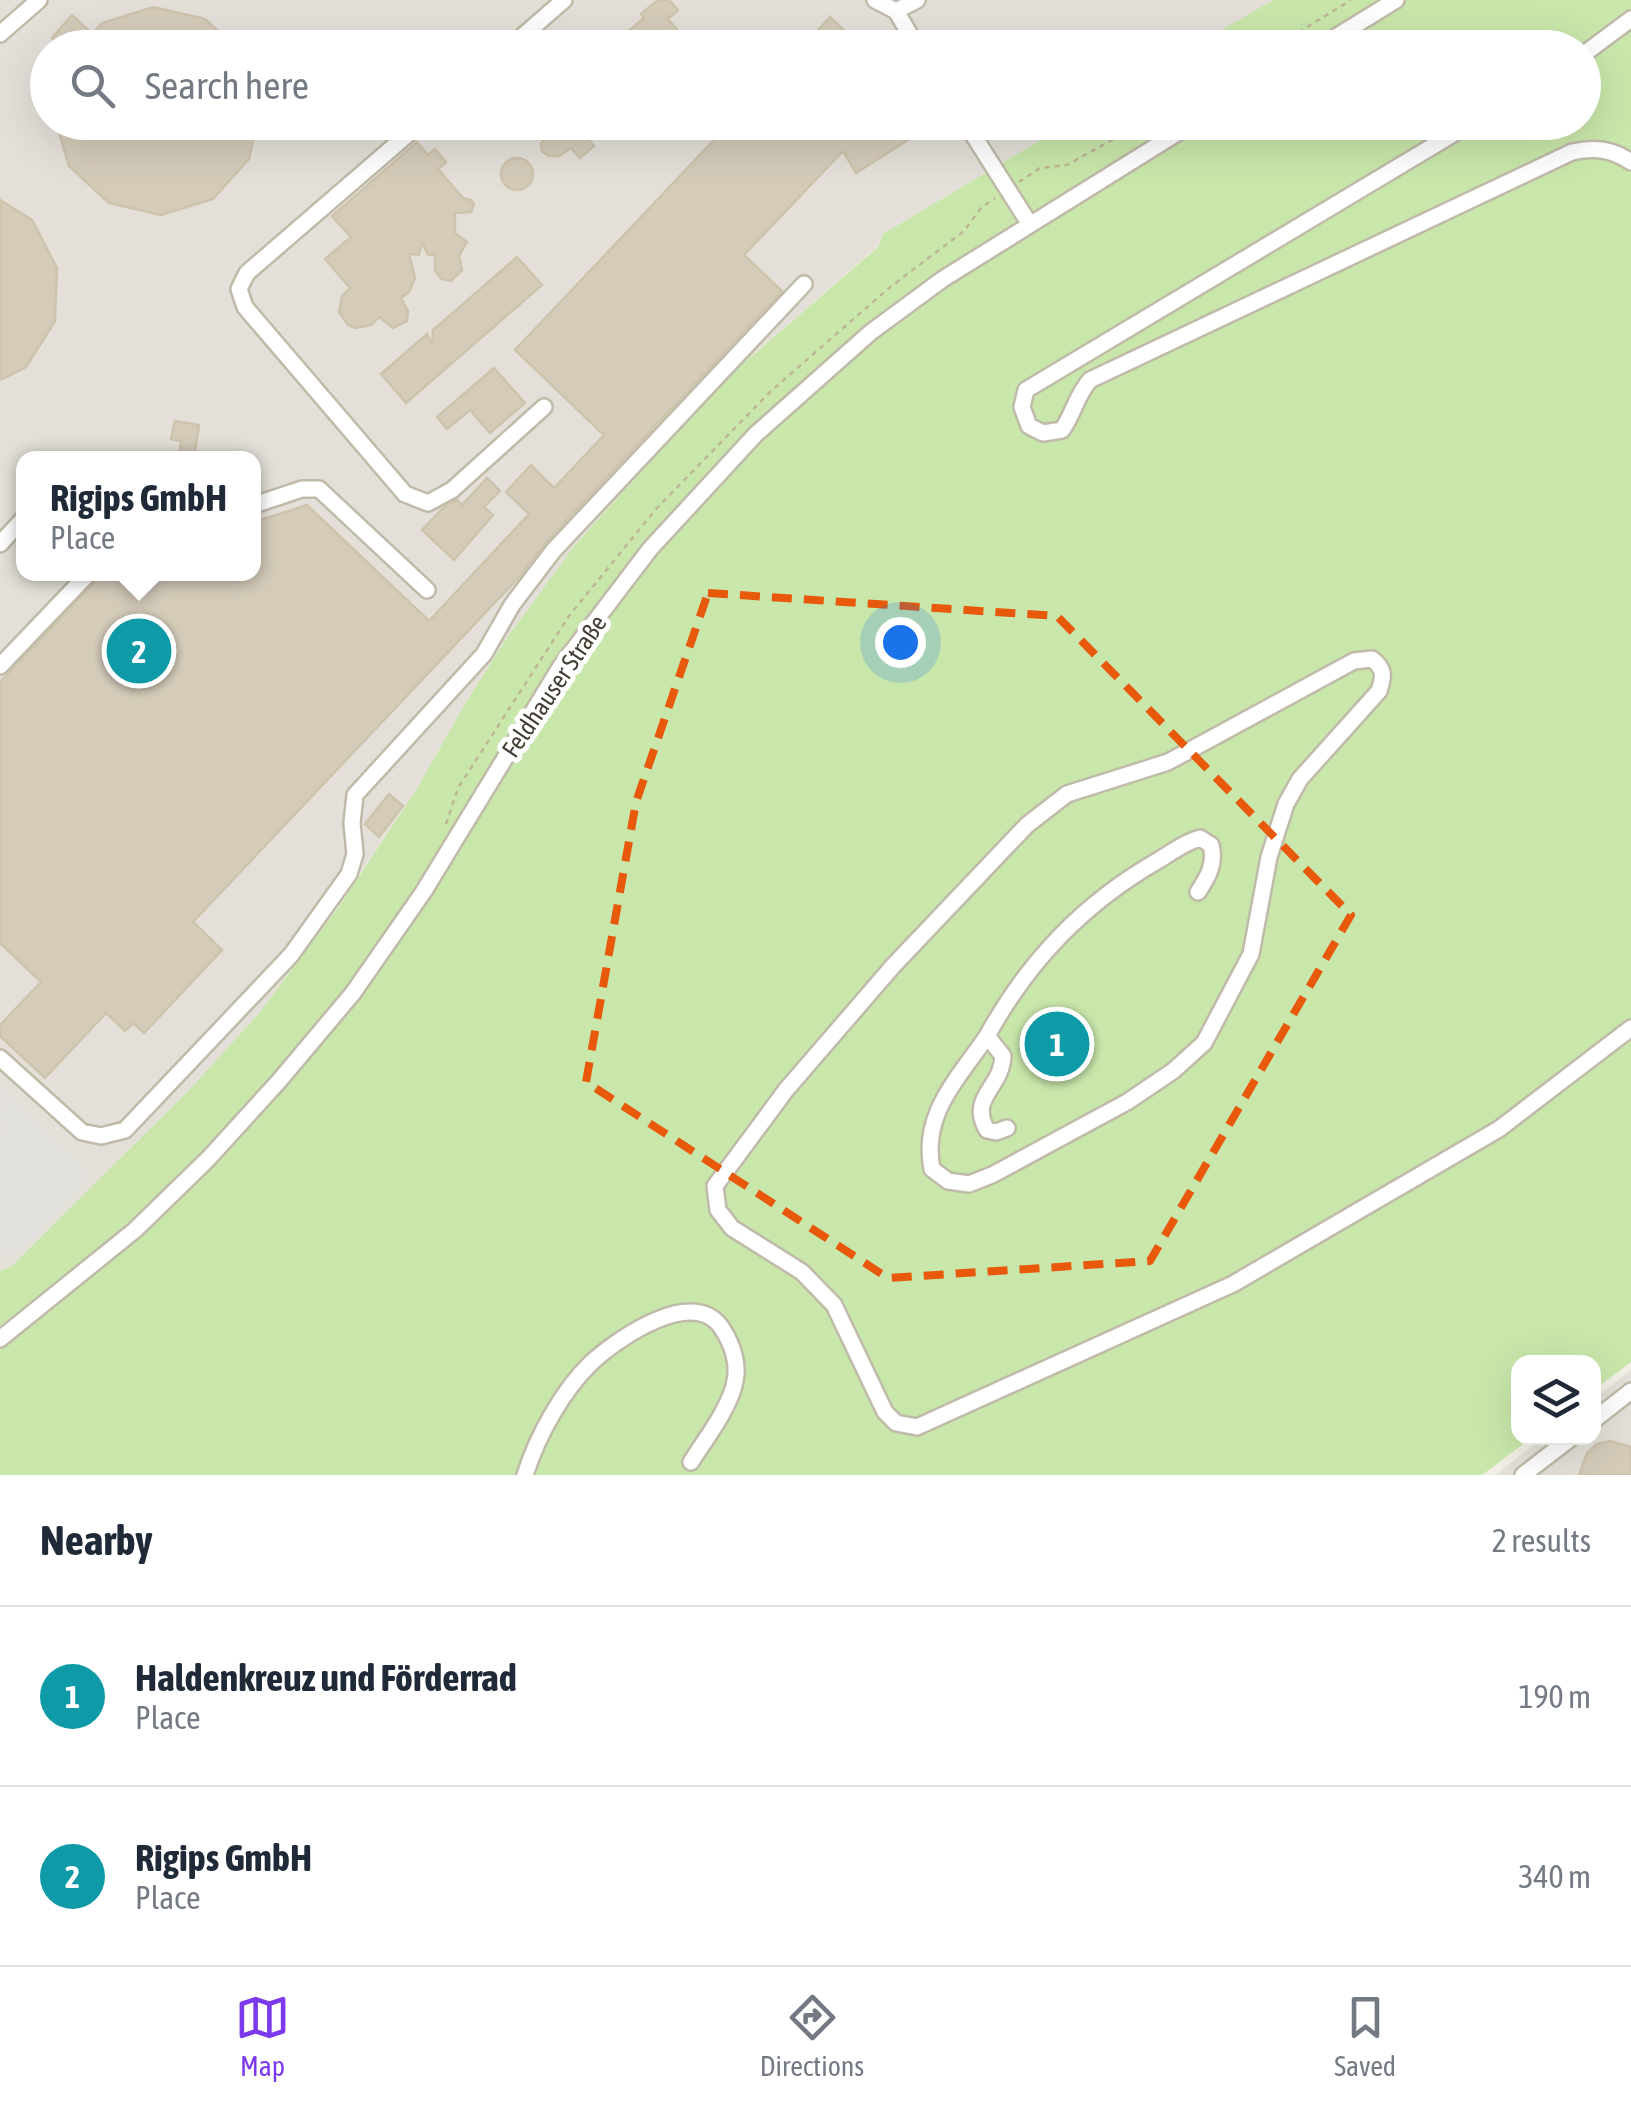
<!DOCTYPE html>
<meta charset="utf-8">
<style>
body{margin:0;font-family:"Asap Condensed",sans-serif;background:#f6f6f7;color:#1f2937}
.controls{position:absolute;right:30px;bottom:30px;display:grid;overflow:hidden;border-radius:20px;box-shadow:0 10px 40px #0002}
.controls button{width:90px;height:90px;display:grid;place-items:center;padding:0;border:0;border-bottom:2px solid #e0e1e3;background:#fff;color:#1f2937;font:50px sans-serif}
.you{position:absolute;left:900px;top:642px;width:35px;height:35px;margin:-25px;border:8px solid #fff;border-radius:50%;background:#1a73e8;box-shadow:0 0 0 15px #1a73e833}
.badge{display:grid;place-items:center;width:65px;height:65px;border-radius:50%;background:#7c3aed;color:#fff;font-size:32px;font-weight:700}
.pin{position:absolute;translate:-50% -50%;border:5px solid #fff;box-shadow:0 2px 10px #0006}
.popup{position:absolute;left:16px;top:451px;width:245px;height:130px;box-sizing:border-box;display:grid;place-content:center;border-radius:20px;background:#fff;filter:drop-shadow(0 2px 8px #0005);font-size:32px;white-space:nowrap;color:#747a83}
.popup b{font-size:38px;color:#1f2937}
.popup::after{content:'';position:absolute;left:50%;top:100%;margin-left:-20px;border:20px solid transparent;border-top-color:#fff}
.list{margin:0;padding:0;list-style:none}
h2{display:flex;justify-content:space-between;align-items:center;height:130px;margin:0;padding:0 40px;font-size:42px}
h2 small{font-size:32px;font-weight:400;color:#747a83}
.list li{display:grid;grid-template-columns:65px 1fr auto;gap:30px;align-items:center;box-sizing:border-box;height:180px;padding:0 40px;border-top:2px solid #e0e1e3}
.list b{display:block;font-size:38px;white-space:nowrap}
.list p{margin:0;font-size:32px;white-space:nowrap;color:#747a83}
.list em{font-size:32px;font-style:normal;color:#747a83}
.icon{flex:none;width:55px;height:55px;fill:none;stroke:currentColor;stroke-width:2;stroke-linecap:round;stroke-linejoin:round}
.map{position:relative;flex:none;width:1631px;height:1475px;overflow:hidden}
.search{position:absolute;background:#fff;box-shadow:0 10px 40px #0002;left:30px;right:30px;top:30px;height:110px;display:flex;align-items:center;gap:25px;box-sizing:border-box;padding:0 35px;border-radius:55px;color:#747a83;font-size:38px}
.sheet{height:490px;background:#fff}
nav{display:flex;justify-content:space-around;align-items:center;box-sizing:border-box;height:140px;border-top:2px solid #e0e1e3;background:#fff;font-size:28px;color:#747a83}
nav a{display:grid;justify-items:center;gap:5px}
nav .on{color:#7c3aed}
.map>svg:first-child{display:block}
.industrial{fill:#e4e0d9;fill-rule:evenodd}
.green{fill:#c9e7ab}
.parking{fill:#e2e0dc}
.building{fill:#d4cbb9;stroke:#cec3ac;stroke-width:2.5}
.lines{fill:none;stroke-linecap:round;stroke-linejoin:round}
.minor-casing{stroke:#c0baa9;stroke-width:20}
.path{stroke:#bfb497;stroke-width:2.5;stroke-dasharray:5 5;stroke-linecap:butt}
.minor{stroke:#fff;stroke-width:15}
.marked{fill:none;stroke:#e8590c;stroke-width:8;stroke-dasharray:20 12;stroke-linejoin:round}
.labels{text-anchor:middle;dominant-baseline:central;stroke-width:10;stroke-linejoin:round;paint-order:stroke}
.street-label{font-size:25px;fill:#443f34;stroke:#fff}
</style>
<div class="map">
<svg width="1631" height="1475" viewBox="0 0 1631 1475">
<rect width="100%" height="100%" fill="#f2efe4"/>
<path class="industrial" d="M0,0H1273L1193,48H48V122L1069,123L883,234L878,246L724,380L575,545L509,635L466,702L415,792L339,905L260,1012L192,1087L12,1266L0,1271ZM24,458H254V574H24Z
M1631,1370V1475H1495L1543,1438H1594V1399Z"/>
<path class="green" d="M1273,0H1631V1362L1594,1390V1362H1518V1438H1531L1482,1475H0V1271L12,1266L192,1087L260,1012L340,905L415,792L466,702L509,635L575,545L724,380L878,247L883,234L1069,123L1584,122V48L1193,47Z"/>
<path class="parking" d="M1,1088L83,1166L84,1186L22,1251H0Z"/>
<path class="building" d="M658,0H669L678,10L668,19L685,39L674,48H625L618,40L644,18L641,14Z
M153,7L205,19L236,48H62L52,38L72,15L92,34L102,23Z
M830,17L863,48H802Z
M56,122H257L249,159L213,199L161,215L109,203L69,166Z
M554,122H589L580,130L594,146L580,158L571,148L559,156H549L542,151L541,144Z
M731,122H936L856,173L843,151L744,255L782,291L545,543L521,575L193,922L222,950L144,1033L133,1023L125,1031L106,1013L45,1078L0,1036V1025L41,982L0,943V682L103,574H254V522L307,505L429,621L529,514L506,492L531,465L554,488L604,435L515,350Z
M417,142L428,155L435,149L446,162L438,169L463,198L471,200L474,204L471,212L455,213V233L467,242L459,256L462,270L451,281L441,279L435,270V255H428L422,242L419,255L409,254L415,278L409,292L401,298L408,311L407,321L393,328L379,317L371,325L355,328L348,325L339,312L342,296L350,288L325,259L351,237L332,216Z
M501 174a16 16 0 1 1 32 0a16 16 0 1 1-32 0Z
M0,200L32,220L57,268L55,321L26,367L0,380Z
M517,257L542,285L406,403L381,374L427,334L432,345L433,330Z
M494,368L525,403L490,433L470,410L447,429L437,417Z
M175,421L199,425L194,458H179L181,441L171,439Z
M487,478L500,491L484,507L493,515L454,560L422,530L444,507L457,500L462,505Z
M389,794L403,806L379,837L365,824Z
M1610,1441L1631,1447V1475H1579L1587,1453L1597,1444Z"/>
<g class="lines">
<defs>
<path id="minor" d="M875,0L896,11L918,48
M896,11L917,0
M0,34L39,0
M509,48L564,0
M1318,48L1396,0
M1584,54L1631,19
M422,122L247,273L239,289L245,307L405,494L428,503L452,490L544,407
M965,122L1029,223
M1473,122L1026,390L1022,407L1029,426L1043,433L1062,430C1074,413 1076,396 1090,380L1572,152C1595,147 1612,149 1631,162
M254,505L302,489H319L427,590
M0,544L24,518
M0,666L88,574
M987,1036C958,1079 921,1114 932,1169L948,1181L969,1184L992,1175L1127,1102L1173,1071L1204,1043L1251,954L1269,857L1286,804L1300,779L1379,691C1384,676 1385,669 1372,659L1354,661L1168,762L1067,794L1027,825L893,966L786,1090L715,1186L718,1210L732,1228L802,1272L834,1305L885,1412L896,1423L917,1427L1233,1284L1499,1129L1631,1028
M0,1058L82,1132L101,1136L125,1130L291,955L349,874L355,854L352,823L355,795L484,654L512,605L553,551L804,284
M1007,1128L996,1132L987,1130C968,1097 1002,1088 1003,1056L987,1036C1029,960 1084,903 1159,860C1172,852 1185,842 1200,838L1211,845C1216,863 1208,877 1198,892
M0,1339L135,1230L208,1159L279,1081L353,993L424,891L561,666L650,549L756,434L871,332L943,279L1195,122
M1594,1420L1631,1391
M525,1475C537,1437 562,1391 591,1363C618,1338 696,1284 723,1330C732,1344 739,1364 735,1381C731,1406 705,1440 691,1462
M1523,1475L1571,1438"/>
</defs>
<use href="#minor" class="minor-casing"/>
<path class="path" d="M1273,48L1351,0
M1019,182L1040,168L1067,165L1144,122
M446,824L458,788L569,616L656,509L771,391L889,288L964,231L981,208L995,198"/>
<use href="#minor" class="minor"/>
</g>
<path class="marked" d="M708,593L1057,616L1351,915L1150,1261L888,1278L586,1082L636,802Z"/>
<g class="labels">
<g class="street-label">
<text transform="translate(554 686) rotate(-56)">Feldhauser Straße</text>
</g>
</g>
</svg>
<div class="controls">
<button><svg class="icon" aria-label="layers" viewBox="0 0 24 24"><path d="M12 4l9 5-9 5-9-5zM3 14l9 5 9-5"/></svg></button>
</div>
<div class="you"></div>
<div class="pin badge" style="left:1057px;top:1044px;background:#0f9aa8">1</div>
<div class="pin badge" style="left:139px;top:651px;background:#0f9aa8">2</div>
<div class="popup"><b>Rigips GmbH</b>Place</div>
<div class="search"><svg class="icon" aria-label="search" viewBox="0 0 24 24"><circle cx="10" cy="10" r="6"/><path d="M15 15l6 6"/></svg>Search here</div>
</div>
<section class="sheet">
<h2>Nearby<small>2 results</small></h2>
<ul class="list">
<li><span class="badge" style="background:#0f9aa8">1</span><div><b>Haldenkreuz und Förderrad</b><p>Place</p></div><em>190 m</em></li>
<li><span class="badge" style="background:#0f9aa8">2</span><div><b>Rigips GmbH</b><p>Place</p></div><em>340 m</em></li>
</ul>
</section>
<nav>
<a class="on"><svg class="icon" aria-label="map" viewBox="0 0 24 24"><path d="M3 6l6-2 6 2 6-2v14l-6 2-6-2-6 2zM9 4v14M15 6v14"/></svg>Map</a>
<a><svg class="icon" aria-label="directions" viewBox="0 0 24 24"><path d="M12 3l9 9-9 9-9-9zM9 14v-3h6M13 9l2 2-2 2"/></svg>Directions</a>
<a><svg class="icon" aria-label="saved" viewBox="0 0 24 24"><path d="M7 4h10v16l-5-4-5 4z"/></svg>Saved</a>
</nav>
